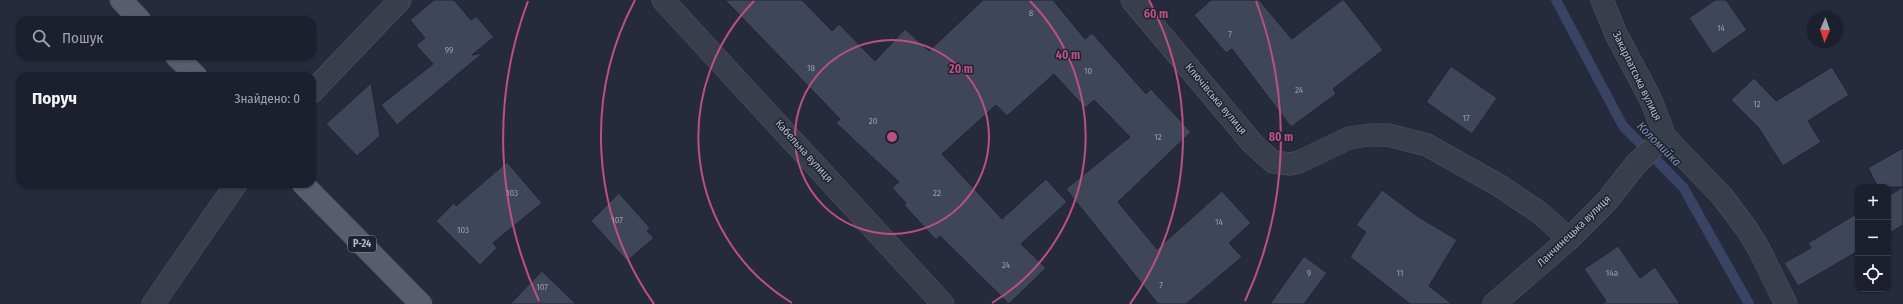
<!DOCTYPE html>
<html lang="uk">
<meta charset="utf-8">
<style>
body{margin:0;font-family:"Fira Sans Condensed",sans-serif;background:#252836;color:#f1f3f6}
.controls{position:absolute;right:12px;bottom:12px;display:grid;overflow:hidden;border-radius:8px;box-shadow:0 1px 3px #0004}
.controls button{width:36px;height:36px;display:grid;place-items:center;padding:0;border:0;border-bottom:1px solid #3a3e4a;background:#1c202e;color:#f1f3f6;font:20px sans-serif}
.compass{position:absolute;left:1807px;top:12px;width:36px;height:36px;border-radius:50%;background:#1c202e;box-shadow:0 1px 3px #0004;rotate:182deg}
.list{margin:0;padding:0;list-style:none}
h2{display:flex;justify-content:space-between;align-items:center;height:52px;margin:0;padding:0 16px;font-size:17px}
h2 small{font-size:13px;font-weight:400;color:#a0a3aa}
.icon{flex:none;width:22px;height:22px;fill:none;stroke:currentColor;stroke-width:2;stroke-linecap:round;stroke-linejoin:round}
.map{position:relative;flex:none;width:1903px;height:304px;overflow:hidden}
.search{position:absolute;background:#1c202e;box-shadow:0 1px 3px #0004;left:16px;top:16px;width:300px;height:44px;display:flex;align-items:center;gap:10px;box-sizing:border-box;padding:0 14px;border-radius:12px;color:#a0a3aa;font-size:15px}
.panel{position:absolute;background:#1c202e;box-shadow:0 1px 3px #0004;left:16px;top:72px;width:300px;height:116px;border-radius:12px}
.map>svg:first-child{display:block}
.lines{fill:none;stroke-linecap:round;stroke-linejoin:round}
.stream{stroke:#394464;stroke-width:10}
.building{fill:#3f465a;stroke:#202534}
.minor-casing{stroke:#515665;stroke-width:23}
.primary-casing{stroke:#424756;stroke-width:23}
.minor{stroke:#393e4d;stroke-width:22}
.primary{stroke:#575d6d;stroke-width:22}
.ring{fill:none;stroke:#bd5081;stroke-width:2}
.labels{text-anchor:middle;dominant-baseline:central;stroke-width:3;stroke-linejoin:round;paint-order:stroke}
.number-label{font-size:9px;fill:#989cac}
.shield{fill:#1e2332;stroke:#888c9b;stroke-width:1}
.shield-label{font-size:10px;font-weight:bold;fill:#b5b9c8}
.street-label{font-size:11px;fill:#b5b9c8;stroke:#1e2332}
.water-label{font-size:12px;font-style:italic;fill:#7d8baf;stroke:#1e2332}
.centre{fill:#bd5081;stroke:#1e2332;stroke-width:2}
.ring-label{font-size:12px;text-anchor:middle;font-weight:bold;fill:#bd5081;stroke:#1e2332;stroke-width:3;stroke-linejoin:round;paint-order:stroke}
</style>
<div class="map">
<svg width="1903" height="304" viewBox="0 0 1903 304">
<rect width="100%" height="100%" fill="#252b3d"/>
<g class="lines">
<path class="stream" d="M1556,0L1623,126L1683,187L1749,304"/>
</g>
<path class="building" d="M434,0H454L471,20L476,16L494,37L472,55L483,53L397,125L381,105L433,64L416,45L425,38L410,20Z
M725,0H802L832,31L839,24L875,61L905,29L929,51L983,0H1053L1085,39L1092,33L1146,94L1151,89L1191,132L1118,202L1157,249L1222,191L1251,223L1229,243L1242,257L1186,304H1158L1066,189L1130,137L1094,100L1085,108L1054,74L1007,116L996,105L942,154L1002,219L1046,179L1067,202L1021,244L1046,268L1009,304L940,236L936,240L904,205L906,203L892,188L899,182L836,123L840,119Z
M1211,0H1259L1292,39L1342,0H1344L1383,50L1333,89L1336,94L1291,127L1232,49L1226,53L1194,15Z
M1715,0H1726L1747,30L1713,54L1689,18Z
M1451,66L1497,98L1472,134L1426,102Z
M1832,67L1849,95L1808,121L1821,142L1783,166L1758,127L1731,100L1754,78L1776,101Z
M371,83L380,136L357,156L326,124Z
M1903,148V187H1878L1868,168Z
M507,162L542,203L493,243L497,248L480,265L436,221L454,203L456,206Z
M1903,187V225L1888,234V196Z
M1382,190L1417,216L1457,240L1429,286L1452,304H1410L1350,257L1366,232L1356,225Z
M619,193L650,228L647,231L654,238L627,261L591,221Z
M1858,213V251L1798,286L1784,263L1811,248L1808,243Z
M1618,246L1640,278L1655,267L1680,304H1601L1606,301L1584,269Z
M1304,256L1327,273L1304,304H1270Z
M542,271L576,304H510Z"/>
<g class="lines">
<defs>
<path id="minor" d="M663,0L943,304
M1132,0L1253,144L1273,162L1290,164L1299,162L1349,138L1369,135H1388L1427,145L1500,186L1540,213L1569,239
M1602,0L1616,34L1651,100L1665,137L1722,196L1746,228L1759,249L1786,304
M312,92L400,0
M153,304L236,184
M1494,304L1569,239L1606,202L1636,164L1665,137"/>
<path id="primary" d="M121,0L140,20
M176,56L196,76
M303,184L421,304"/>
</defs>
<use href="#minor" class="minor-casing"/>
<use href="#primary" class="primary-casing"/>
<use href="#minor" class="minor"/>
<use href="#primary" class="primary"/>
</g>
<g class="ring">
<circle cx="892" cy="137" r="97"/>
<path d="M792 303A194 194 0 0 1 754 1M1030 1A194 194 0 0 1 992 303"/>
<path d="M654 304A291 291 0 0 1 635 0M1149 0A291 291 0 0 1 1130 304"/>
<path d="M539 301A389 389 0 0 1 528 1M1256 1A389 389 0 0 1 1245 301"/>
</g>
<g class="labels">
<g class="number-label">
<text x="1031" y="13">8</text>
<text x="1721" y="28">14</text>
<text x="1230" y="34">7</text>
<text x="449" y="50">99</text>
<text x="811" y="68">18</text>
<text x="1088" y="71">10</text>
<text x="1299" y="90">24</text>
<text x="1757" y="104">12</text>
<text x="1466" y="118">17</text>
<text x="873" y="121">20</text>
<text x="1158" y="137">12</text>
<text x="512" y="193">103</text>
<text x="937" y="193">22</text>
<text x="617" y="220">107</text>
<text x="1219" y="222">14</text>
<text x="463" y="230">103</text>
<text x="1006" y="265">24</text>
<text x="1309" y="273">9</text>
<text x="1400" y="273">11</text>
<text x="1612" y="273">14а</text>
<text x="1161" y="285">7</text>
<text x="542" y="287">107</text>
</g>
<rect class="shield" x="348" y="236" width="28" height="16" rx="3"/>
<g class="shield-label">
<text x="362" y="244">Р-24</text>
</g>
<g class="street-label">
<text transform="translate(1637 76) rotate(64)">Закарпатська вулиця</text>
<text transform="translate(1216 99) rotate(50)">Ключівська вулиця</text>
<text transform="translate(804 151) rotate(48)">Кабельна вулиця</text>
<text transform="translate(1574 231) rotate(-44)">Ланчинецька вулиця</text>
</g>
<g class="water-label">
<text transform="translate(1659 144) rotate(45)">Коломийка</text>
</g>
</g>
<circle cx="892" cy="137" r="6" class="centre"/>
<g class="ring-label">
<text x="1156" y="18">60 m</text>
<text x="1068" y="59">40 m</text>
<text x="961" y="73">20 m</text>
<text x="1281" y="141">80 m</text>
</g>
</svg>
<div class="controls">
<button>+</button>
<button>−</button>
<button><svg class="icon" aria-label="locate" viewBox="0 0 24 24"><circle cx="12" cy="12" r="6"/><path d="M12 2v4M12 18v4M2 12h4M18 12h4"/></svg></button>
</div>
<svg class="compass" viewBox="-18 -18 36 36"><path d="M0-13l5 13h-10z" fill="#e53935"/><path d="M0 13l5-13h-10z" fill="#a0a3aa"/></svg>
<div class="search"><svg class="icon" aria-label="search" viewBox="0 0 24 24"><circle cx="10" cy="10" r="6"/><path d="M15 15l6 6"/></svg>Пошук</div>
<section class="panel">
<h2>Поруч<small>Знайдено: 0</small></h2>
<ul class="list">
</ul>
</section>
</div>
